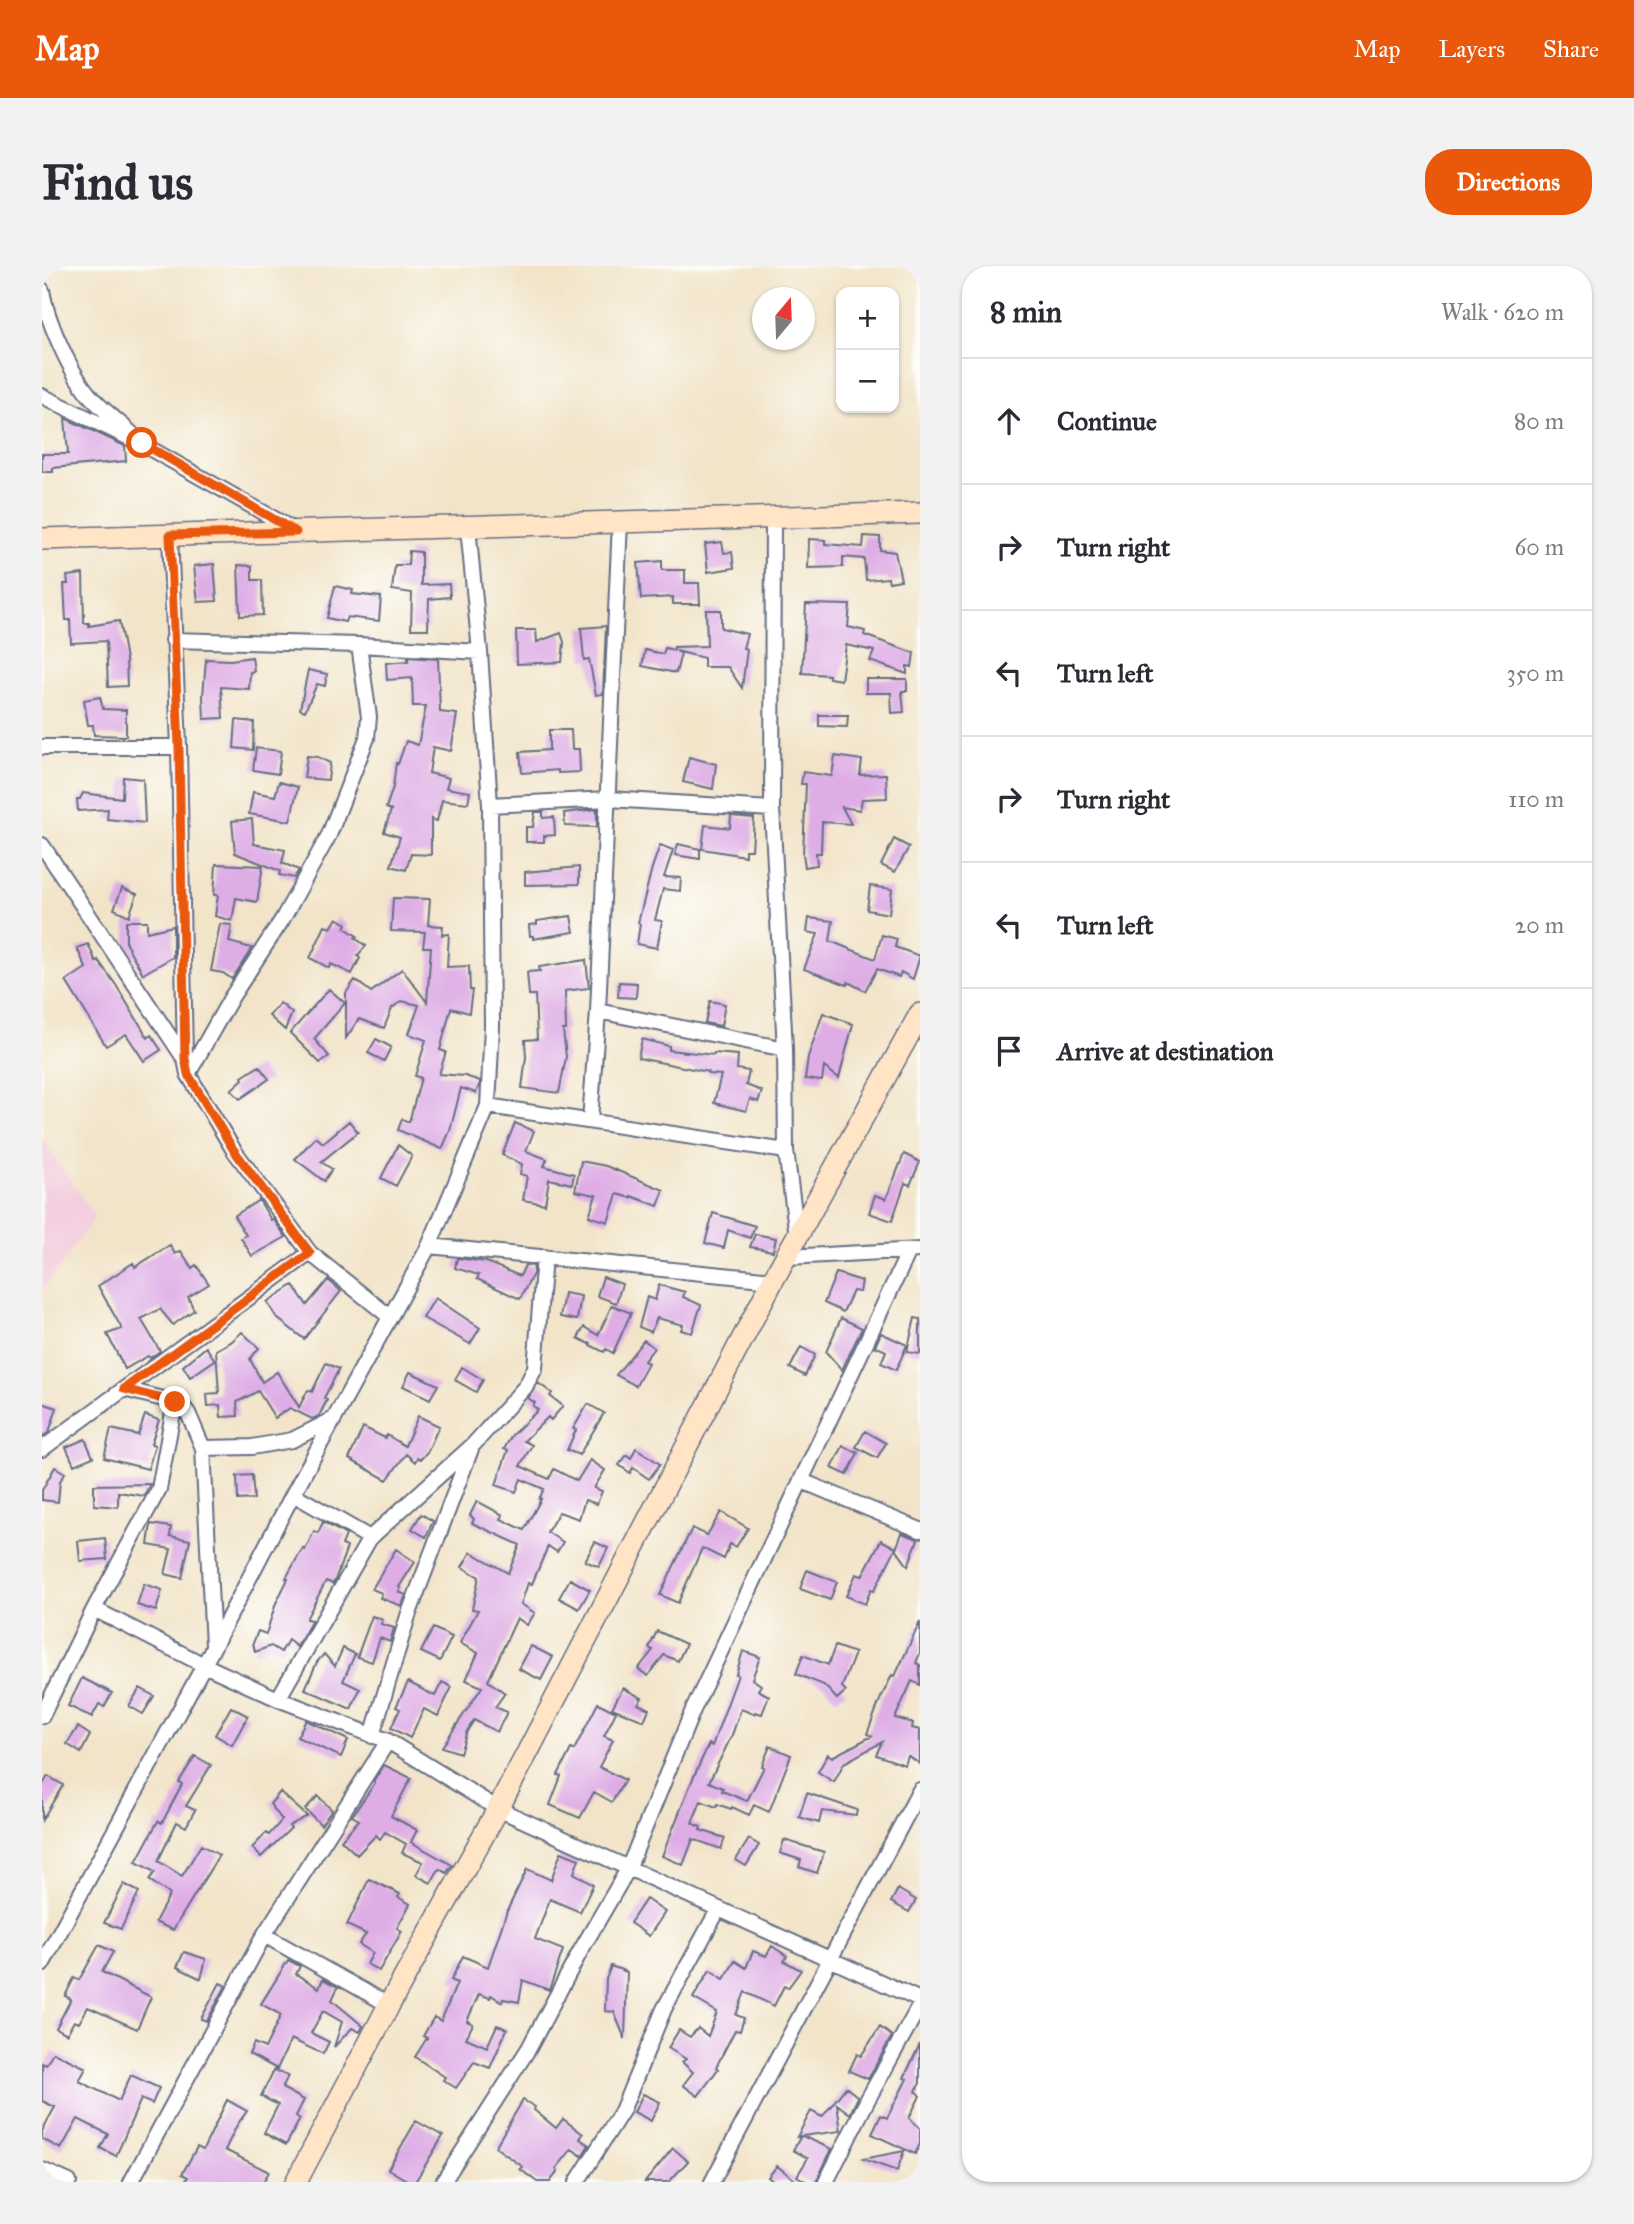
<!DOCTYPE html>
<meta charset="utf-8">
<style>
body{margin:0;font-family:"IM FELL Great Primer",serif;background:#f2f2f3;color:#2b2b33}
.controls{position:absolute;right:21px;top:21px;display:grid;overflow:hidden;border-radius:14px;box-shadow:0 2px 5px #0004}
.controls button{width:63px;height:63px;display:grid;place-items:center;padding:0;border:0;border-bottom:2px solid #e1e1e2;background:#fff;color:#2b2b33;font:35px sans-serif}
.compass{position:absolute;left:710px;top:21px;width:63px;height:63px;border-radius:50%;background:#fff;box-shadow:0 2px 5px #0004;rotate:19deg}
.stop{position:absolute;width:21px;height:21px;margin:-16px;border:5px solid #ea580c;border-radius:50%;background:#fff}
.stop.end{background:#ea580c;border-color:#fff;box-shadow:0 2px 7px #0008}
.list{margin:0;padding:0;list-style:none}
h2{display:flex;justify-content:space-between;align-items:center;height:91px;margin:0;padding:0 28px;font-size:30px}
h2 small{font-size:23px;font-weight:400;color:#7c7c81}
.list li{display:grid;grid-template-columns:46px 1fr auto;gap:21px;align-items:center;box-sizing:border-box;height:126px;padding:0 28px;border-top:2px solid #e1e1e2}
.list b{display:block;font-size:26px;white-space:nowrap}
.list em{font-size:23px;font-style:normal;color:#7c7c81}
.icon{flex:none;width:38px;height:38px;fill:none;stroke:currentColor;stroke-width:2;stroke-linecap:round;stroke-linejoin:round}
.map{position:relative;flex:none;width:878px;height:1916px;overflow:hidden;border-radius:28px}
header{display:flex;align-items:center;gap:42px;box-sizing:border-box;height:98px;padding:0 35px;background:#ea580c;color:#fff}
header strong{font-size:33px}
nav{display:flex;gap:38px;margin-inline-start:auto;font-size:24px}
.intro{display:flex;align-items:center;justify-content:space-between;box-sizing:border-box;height:168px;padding:0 42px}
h1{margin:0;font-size:49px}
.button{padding:18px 32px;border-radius:28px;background:#ea580c;color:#fff;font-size:24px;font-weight:700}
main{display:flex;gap:42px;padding:0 42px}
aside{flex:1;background:#fff;border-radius:28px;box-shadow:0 2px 5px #0004}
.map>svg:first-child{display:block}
.built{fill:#f3cfdf}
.building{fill:#deade6}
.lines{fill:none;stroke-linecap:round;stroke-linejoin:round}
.street-casing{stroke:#666e83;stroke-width:18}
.secondary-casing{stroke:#666e83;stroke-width:24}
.street{stroke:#fff;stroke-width:14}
.secondary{stroke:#ffe4c6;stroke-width:21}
.route{stroke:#ea580c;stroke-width:9}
</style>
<header>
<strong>Map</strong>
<nav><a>Map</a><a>Layers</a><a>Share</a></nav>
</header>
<div class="intro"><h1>Find us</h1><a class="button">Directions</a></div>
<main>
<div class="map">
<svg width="878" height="1916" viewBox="0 0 878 1916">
<rect width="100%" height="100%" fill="#fdfcf7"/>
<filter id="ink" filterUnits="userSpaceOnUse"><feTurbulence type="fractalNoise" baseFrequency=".0143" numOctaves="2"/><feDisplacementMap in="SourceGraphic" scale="14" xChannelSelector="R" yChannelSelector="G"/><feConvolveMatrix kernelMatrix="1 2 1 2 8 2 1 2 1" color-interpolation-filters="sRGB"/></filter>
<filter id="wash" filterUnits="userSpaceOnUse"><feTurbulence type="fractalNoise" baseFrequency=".00686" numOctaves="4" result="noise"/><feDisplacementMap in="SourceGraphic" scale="28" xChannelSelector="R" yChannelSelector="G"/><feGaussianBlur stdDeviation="1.57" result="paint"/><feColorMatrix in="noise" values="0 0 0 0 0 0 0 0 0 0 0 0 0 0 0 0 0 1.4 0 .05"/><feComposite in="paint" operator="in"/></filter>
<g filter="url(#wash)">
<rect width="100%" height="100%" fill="#f2e4c9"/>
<path class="built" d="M0,872L53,951L0,1025Z"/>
<g id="blocks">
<path class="building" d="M23,152L83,180L84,195L11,202V206H0V188H26Z
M822,270L838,271V284L853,286L859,314L847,316L846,312L824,314L822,293L801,291V301L766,302L767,273L783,274V278L821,281Z
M680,276L682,287L690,286L692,302L666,306L663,278Z
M367,285L379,286V319L407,318L408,331L387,333L386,363H369L370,327L350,324L353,299H366Z
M620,295V304H643V317H657L658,338H631V331L599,333L596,297Z
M172,298L175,335L156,336L152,300Z
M196,299L210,300V314H220L221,349L198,350Z
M41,308L42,357H47V360L77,355L84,393L85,420L66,421L64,375L29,377L28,354H24L22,318H26L25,310Z
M293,320L311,324L310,328L339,331L337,355L305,351L303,356L285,352Z
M764,338L808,339L806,361L823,365L822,369L872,387L870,401L865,400V408L828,395L832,385L804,379L799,414L787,412V409L760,407Z
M664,344H679V362L705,368L701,382L705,383L700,422L686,401H662V392L634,385L639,387L634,407L600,400L603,384L621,388L623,382L632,384V381L665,380Z
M564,360L561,428L554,429L547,393L542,394L539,362Z
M474,364H494L495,376L519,367L522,376L520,396L475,398Z
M210,391L212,405L208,406L207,423L179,421L181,452L162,453L161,430L164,393L189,394Z
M366,391L396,393L398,446L415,448L409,485L391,481L387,507L407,512L404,522L428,526L426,537L400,534L395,555L389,553V589L369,588L364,604L349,600L358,571L342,566L349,544L344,542L351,521L354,497L356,498L364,475L376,479L384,440H371L370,412L345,414L344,397L366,395Z
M266,404L285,408L283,420L275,418L263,445L258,443Z
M824,413H865V425H860L862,446L850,447L849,427H824Z
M58,431L61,443L84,444V470L52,469L51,459H46L42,434Z
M777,449H806L805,461L777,460Z
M194,454L212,456L211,484L192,482Z
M507,464H529L530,483H537L538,506L516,507V504L480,507L478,486L507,484Z
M214,482L239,485L236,508L211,504Z
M265,490L276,491L288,497L286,514L262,512Z
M793,490L820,494L818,509L844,508L845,532L820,533L818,544L800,541L809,558L780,556L779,587H774L775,599L763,601L761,588L764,518H759L761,506L790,510Z
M647,491L674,498L671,523L641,516Z
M81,511L101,513L103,557L65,553L66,543L36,545L35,533H38L41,527L80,532Z
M237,516L256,521L248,555L207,548L211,526L233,530Z
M555,543V561L523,560L522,547Z
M493,546H501V552L512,551L513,569L502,570V576H484V561H491Z
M689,550L712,552L710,584H703V590L660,583L663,559L688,562Z
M210,553L212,578L243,584L240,597L257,604L252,612L237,609L238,605L193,587L190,555Z
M852,573L867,581L853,606L839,599Z
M636,578L658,583V593L633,589Z
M618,579L631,584L622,611L639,612L638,625L621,623L613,654L620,655L615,682L595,678L598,658L596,657L610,602Z
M174,598L221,600L215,636L194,632L190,655L173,650L176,629H172Z
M537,601V618L483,619V606Z
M828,620L850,623L847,648L825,644Z
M80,622L95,628L87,650L72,643Z
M351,632L388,633L386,659L401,660L400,669L407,668L405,701L427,700L428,724H430L427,747L409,742L398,784L404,786L397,808L423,810L438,815V817L434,827L419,822L408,865L400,883L356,864L360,853L367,856L379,812L373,810L384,774L367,768L377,739L360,735L350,742L342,762L317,753L304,772V727L313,714L329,726L360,703L385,736L389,681H381L383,666L349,665Z
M529,650L532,666L491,673V670H488L487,659L495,658V655Z
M295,652L305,658L303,662L315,670L313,672L324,680L315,690L318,692L310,708L289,698L287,702L268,692L283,660L289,662Z
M767,652L791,655L788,675L833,693L840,669L855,673L853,681L878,690L871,713L859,706L857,711L835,703L823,725L806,716L805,719L762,703L776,668L765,666Z
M84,655H105V666L131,660V691L101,708L84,678Z
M178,658L190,659L187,676L210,682L190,713L181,707L169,705Z
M46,678L54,696L56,694L74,719L106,772L109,769L119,784L102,795L84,768L64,780L24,715L44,702L35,682Z
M544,694L547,722L523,725L524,764H521L524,791L517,827L480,822L484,791L483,774L495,773L493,729H487L485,706L498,705L497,701Z
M577,716L595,717L594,732L576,731Z
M287,723L303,737L272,773L287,790L278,797L248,767Z
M668,735L683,738L679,760L663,757Z
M238,737L250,747L243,764L227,750Z
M781,747L811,758L797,812L782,801L780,815L763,813L766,791Z
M334,773L349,781L342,795L326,787Z
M600,773L627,780V784L672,789V787L696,789L695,803L707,805L704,819L720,825L716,836L708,833L704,845L672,837L679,809L666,808V806L596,792Z
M217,800L227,813L198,833L189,824L201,813L200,811Z
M307,855L316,866L279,896L290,903L282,915L253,893L274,871L281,877Z
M473,857L492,865L484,885L505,893L502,900L532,908L530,918L507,913L503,938L481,934L485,910L478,908L480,898L460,889Z
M356,879L370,890L354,920L339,912Z
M862,888L878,896L868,919L863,917L850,955L827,947L833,929L844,933Z
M539,895L564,900L622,924L616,940L589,930V932L575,928L566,956L547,950L554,929L533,925Z
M217,934L229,954L231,953L244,971L210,990L199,972L204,969L192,950Z
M671,947L713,960L708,972L686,964L682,982L663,977Z
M713,968L734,972L731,985L708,981Z
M128,979L133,988L139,985L150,1002L154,999L167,1018L146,1031L152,1044L131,1059L118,1043L99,1053L118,1085L108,1092L106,1090L83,1103L65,1068L80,1063L56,1020L91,997L93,1001Z
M415,992L444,996L478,1010L483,999L492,1000L491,1008L478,1033L435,1013L437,1009L413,1002Z
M794,1007L820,1015L818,1026L811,1025L801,1046L782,1037Z
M561,1011L580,1018L574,1037L555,1030Z
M286,1014L299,1025L262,1073L235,1052L225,1036L251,1019L265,1039Z
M617,1019L643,1026L641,1031L659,1039L650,1067L639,1064L641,1059L615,1052L609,1066L597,1061L605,1031L613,1034Z
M522,1027L539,1030L535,1054L518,1051Z
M393,1032L438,1062L428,1078L381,1052Z
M570,1039L589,1047L571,1087L564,1083L562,1086L548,1079L549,1076L547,1078L536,1072L542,1061L556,1069Z
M799,1052L820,1062L800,1104L784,1086Z
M873,1052L878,1053V1088L865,1086Z
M200,1066L217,1082L208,1093L220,1116L235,1106L257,1141L266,1124L270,1126L284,1097L297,1103L282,1132L285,1134L277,1150L270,1153L248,1142L233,1152L216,1125L195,1136L196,1150L179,1151L178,1139L166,1140L165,1128L177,1127L174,1084L189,1076Z
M839,1067L865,1079L854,1104L839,1097L844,1085L833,1080Z
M602,1074L612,1082L602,1095L606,1097L594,1120L574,1109Z
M164,1081L173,1094L148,1111L141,1100Z
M759,1081L773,1089L763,1110L748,1102Z
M420,1101L441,1114L434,1126L413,1114Z
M368,1106L396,1119L388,1133L361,1120Z
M496,1117L510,1127L508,1130L521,1140L509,1154L506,1151L482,1175L490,1179L478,1200L507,1213L512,1203L535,1215L548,1194L563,1204L552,1222L560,1225L555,1238L543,1234L537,1253L517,1246L505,1266L521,1276L515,1286L506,1280L490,1318L486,1317L479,1338L493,1347L485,1359L475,1352L446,1415L463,1427L453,1441L465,1446L455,1466L432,1454L425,1465L418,1487L400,1481L440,1421L424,1414L436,1387L418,1377L436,1344L430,1343L437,1311L420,1301L429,1286L466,1307L478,1279L430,1257L432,1253L428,1249L435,1235L461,1249L459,1253L482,1264L499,1233H497L502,1223L479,1213L474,1226L454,1219L466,1184L462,1183L470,1169L496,1144L491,1140L493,1137L486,1132Z
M0,1137L15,1142L7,1166L0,1171Z
M546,1138L562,1147L537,1189L525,1184L534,1164L531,1163Z
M103,1149L117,1154L109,1178L113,1179L106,1203L62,1192L69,1163L96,1169Z
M376,1150L397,1160L386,1185L379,1193L375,1192L373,1196L364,1188L345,1214L307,1193L321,1161L343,1172L345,1169L363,1180Z
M823,1165L844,1177L835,1192L814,1181Z
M43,1173L51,1191L32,1199L24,1181Z
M801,1180L816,1187L805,1209L790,1202Z
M594,1182L618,1198L607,1213L591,1202L588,1207L577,1199L585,1189L589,1192Z
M13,1201L23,1207L18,1215L16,1236L0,1234V1224Z
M210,1209L212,1233L196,1234L195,1210Z
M108,1218L102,1230L76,1226V1241L52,1239V1219Z
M679,1246L706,1262L694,1281L688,1278L682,1293L660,1282L636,1337L618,1329L650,1262L665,1269Z
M379,1248L391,1255L384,1271L370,1263Z
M281,1256L304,1269L300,1279L305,1281L293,1314L291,1318L284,1315L264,1353L270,1354L255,1381L246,1374L239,1386L229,1380L213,1386L211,1377L216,1365L224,1368L234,1337L246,1313L244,1312L261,1282L263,1284L272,1265L276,1267Z
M109,1258L129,1261L128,1270L148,1274L140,1312L123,1308L129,1283L106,1279Z
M860,1267L876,1273L866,1300L854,1283Z
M63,1272L65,1293L38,1295L36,1275Z
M839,1274L854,1282L832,1325L829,1323L823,1338L804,1330L814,1308L820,1310Z
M553,1276L566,1282L557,1301L543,1295Z
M354,1283L373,1296L357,1321L359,1322L357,1326L364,1329L360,1340L338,1332L340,1327L330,1323Z
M765,1304L795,1316L788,1334L758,1323Z
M528,1313L548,1324L537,1343L517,1332Z
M102,1318L120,1324L114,1345L95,1339Z
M330,1350L341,1354L339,1358L352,1362L348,1376L338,1372L330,1396L315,1391Z
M878,1356V1387L874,1397L878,1399V1419L870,1415L853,1452L871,1457L870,1462L878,1464V1498L866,1490L863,1499L834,1489L840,1476L802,1497L792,1516L776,1506L786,1488L790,1491L830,1470L825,1468L838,1434L850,1409L853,1410Z
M391,1362L410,1371L398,1395L379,1386Z
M615,1365L644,1378L636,1395L622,1389L606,1410L596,1403L611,1384L607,1382Z
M489,1380L511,1391L499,1414L477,1403Z
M793,1380L813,1387L800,1421L804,1425L795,1433L782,1419L754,1408L761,1389L786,1399Z
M301,1382L313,1388L301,1415L318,1423L309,1443L263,1423L275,1396L282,1388L293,1400Z
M701,1385L718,1391L710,1413L719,1419L716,1424L727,1430L720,1448L713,1446L712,1448L699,1443L690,1469L667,1516L681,1522L680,1525L705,1535L722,1501L720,1500L728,1480L749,1489L727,1546L712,1539L707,1549L690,1541L689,1543L675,1538L674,1541L659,1535L650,1557L659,1561L658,1564L683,1572L679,1583L651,1573L641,1599L620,1590L652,1510L667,1478L670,1480L696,1409L694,1408Z
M40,1412L70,1427L62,1441L57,1438L50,1451L26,1440Z
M366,1416L393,1430L400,1416L410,1421L396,1450L382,1443L368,1472L349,1462L358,1443L354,1441Z
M98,1422L112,1430L101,1448L87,1440Z
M581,1422L600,1432L596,1438L607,1443L602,1455L570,1442Z
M556,1437L574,1446L562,1470L571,1474L557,1501L583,1514L570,1536L552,1526L538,1552L508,1539L519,1510L516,1509L529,1483L532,1484Z
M189,1441L206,1450L190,1479L173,1469Z
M264,1454L306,1474L299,1491L255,1471Z
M36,1461L48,1469L39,1487L25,1478Z
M153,1490L169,1499L144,1540L153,1544L144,1561L135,1556L116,1595L140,1610L159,1579L177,1589L131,1664L113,1656L128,1628L107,1614L113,1606L94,1596L116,1555L120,1557L140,1518L137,1516Z
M342,1499L369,1512L349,1550L375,1564L369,1576L410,1599L405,1607L397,1603L389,1617L374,1609L381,1596L360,1587L364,1578L343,1566L338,1573L334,1569L315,1589L299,1574L317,1554L310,1550L333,1517L332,1515Z
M6,1510L21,1519L0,1554V1520Z
M238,1526L265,1550L247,1560L249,1562L219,1591L210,1582L224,1567L227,1569L240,1554L228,1538Z
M765,1527L815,1544L814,1549L780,1545L777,1557L757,1551Z
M276,1530L290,1544L279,1559L263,1543Z
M707,1573L717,1579L704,1600L694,1594Z
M742,1574L782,1586L775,1607L757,1601L759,1594L738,1587Z
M519,1586L537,1593L532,1607L551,1619L538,1646L508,1633L493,1673L521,1684L507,1724L481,1714L477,1736L461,1733L460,1736L449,1729L448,1732L437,1728L425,1755L431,1758L424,1772L445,1781L455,1759L465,1763L448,1802L432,1796L414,1822L401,1814L403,1811L373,1791L385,1772L381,1770L392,1751L399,1755L415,1717L409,1714L421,1690L446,1701L465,1645L485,1603L509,1614Z
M327,1613L358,1628L356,1631L368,1638L355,1662L360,1665L337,1705L325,1698L331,1687L317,1678L324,1668L305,1659Z
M82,1618L97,1626L79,1663L62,1657Z
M856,1623L874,1634L867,1646L849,1636Z
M604,1633L623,1646L607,1670L588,1657Z
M57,1679L71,1686L60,1706L109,1731L95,1763L46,1741L37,1757L32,1755L25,1768L14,1762L29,1733L23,1730L32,1712L37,1714Z
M730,1680L745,1690L742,1695L759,1704L746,1722L742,1720L732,1740L703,1726L694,1749L702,1752L698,1765L693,1764L674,1801L676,1803L656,1830L641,1819L651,1806L640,1796L644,1793L626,1782L637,1764L648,1771L656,1762L666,1770L675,1746L651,1732L668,1704L682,1713L693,1695L704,1702L711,1685L724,1690Z
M142,1686L164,1693L159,1713L135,1701Z
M246,1694L258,1700L254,1708L277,1722L281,1713L296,1721L290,1734L321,1760L318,1766L310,1762L292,1781L300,1756L281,1745L269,1767L287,1776L281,1788L249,1773L235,1803L207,1788L212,1777L223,1782L239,1749L219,1738Z
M569,1700L585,1706L583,1773L572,1746L563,1745L564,1713Z
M178,1717L184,1720L165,1755L159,1753Z
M838,1761L850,1770L826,1813L807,1805L815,1788L819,1790Z
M878,1778V1817L874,1825L878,1830L867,1852L878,1862V1878L873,1888L830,1868L839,1849L845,1852L865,1813L862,1812Z
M11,1786L44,1802L37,1815L77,1835L89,1809L117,1822L110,1838L99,1833L74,1890L58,1882L66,1868L36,1853L19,1883L0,1873V1865L13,1841L0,1835V1797L4,1799Z
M232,1804L246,1810L240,1822L262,1834L254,1850L258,1853L244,1879L222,1867L236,1839L219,1830Z
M804,1821L816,1831L808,1848L795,1838L799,1865L760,1870L790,1883L774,1916H765L755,1910L766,1892L751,1884L759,1870L755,1871L769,1845L780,1851Z
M601,1828L618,1836L609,1855L592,1846Z
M185,1834L205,1845L195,1859L183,1884L227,1906L221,1916H143L146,1911L140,1908L155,1881L161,1884Z
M481,1834L493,1841L492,1844L514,1862L521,1853L541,1868L538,1873L547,1879L540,1890L530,1883L514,1903L516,1905L508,1916H495L478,1903L481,1901L453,1881Z
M374,1855L401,1870L373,1916H368L346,1903Z
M631,1882L646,1895L627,1916H603Z
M862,1885L855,1905L821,1893Z
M735,1900L756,1916H732L726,1911Z"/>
</g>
</g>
<g filter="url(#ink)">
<use href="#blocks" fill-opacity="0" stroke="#666e83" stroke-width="2"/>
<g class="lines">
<defs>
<path id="street" d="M0,24C5,55 29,109 50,132C62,145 77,156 90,168
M0,130L100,178L252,264
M731,252L730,543L743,783L744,885L755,970
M128,269L137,481L143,793L146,808L191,883L268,987L348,1051
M131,374L317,379L438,386
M0,481H137
M448,539L567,533L730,543
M0,579L142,792
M556,745L743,783
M146,808L189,732L240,654L287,569L325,472L327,451L317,379
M446,840L744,885
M548,855L556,745L578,256
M387,980L731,1014
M745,991L878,984
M82,1123L133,1136L142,1142L146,1147L161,1182L171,1380
M161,1182L210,1181L250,1174L292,1153
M0,1183L268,987
M760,1215L878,1264
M251,1228L328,1272
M52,1343L162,1399L236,1433L346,1475L456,1543L878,1734
M236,1433L328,1272L431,1179L484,1120L493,1102L502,991
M0,1450L52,1343L117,1223L133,1136
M330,1470L366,1350L429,1183
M222,1669L347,1739
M0,1699L162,1399L251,1228L387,980L446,840L450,760L448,539L438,386L426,261
M0,1904L27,1916
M89,1916L222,1669L346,1475
M401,1916L487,1782L539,1684L586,1603L651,1444L867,985
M535,1916L580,1845L622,1743L676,1644
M670,1916L878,1524
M784,1916L826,1833L878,1739"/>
<path id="secondary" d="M0,273L878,247
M254,1916L347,1739L456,1543L731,1014L878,748"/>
</defs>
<use href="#street" class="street-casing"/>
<use href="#secondary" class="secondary-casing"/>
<use href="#street" class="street"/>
<use href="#secondary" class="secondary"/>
</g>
</g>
<g class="lines" filter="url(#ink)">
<path class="route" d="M100,177L254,266L128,269L137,481L143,793L146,808L191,883L268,987L82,1123L133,1136"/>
</g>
</svg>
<div class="controls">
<button>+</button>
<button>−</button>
</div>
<svg class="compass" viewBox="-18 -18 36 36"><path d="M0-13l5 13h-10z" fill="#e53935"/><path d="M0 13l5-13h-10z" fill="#7c7c81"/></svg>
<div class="stop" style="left:100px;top:177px"></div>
<div class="stop end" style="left:133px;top:1136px"></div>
</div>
<aside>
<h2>8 min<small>Walk · 620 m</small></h2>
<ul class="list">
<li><svg class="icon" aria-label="ahead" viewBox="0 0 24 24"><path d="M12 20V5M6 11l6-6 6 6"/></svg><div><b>Continue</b></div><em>80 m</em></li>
<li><svg class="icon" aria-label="right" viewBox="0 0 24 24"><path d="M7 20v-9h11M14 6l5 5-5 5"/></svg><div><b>Turn right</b></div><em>60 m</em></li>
<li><svg class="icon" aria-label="left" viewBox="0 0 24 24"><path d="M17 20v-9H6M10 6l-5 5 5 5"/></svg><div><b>Turn left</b></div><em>350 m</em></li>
<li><svg class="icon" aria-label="right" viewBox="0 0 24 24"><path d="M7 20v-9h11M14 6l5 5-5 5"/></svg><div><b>Turn right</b></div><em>110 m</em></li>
<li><svg class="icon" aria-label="left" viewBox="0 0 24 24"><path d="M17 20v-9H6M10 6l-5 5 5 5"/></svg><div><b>Turn left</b></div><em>20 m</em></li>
<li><svg class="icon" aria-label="arrive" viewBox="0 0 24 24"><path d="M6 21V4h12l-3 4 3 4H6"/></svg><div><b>Arrive at destination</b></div></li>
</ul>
</aside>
</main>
